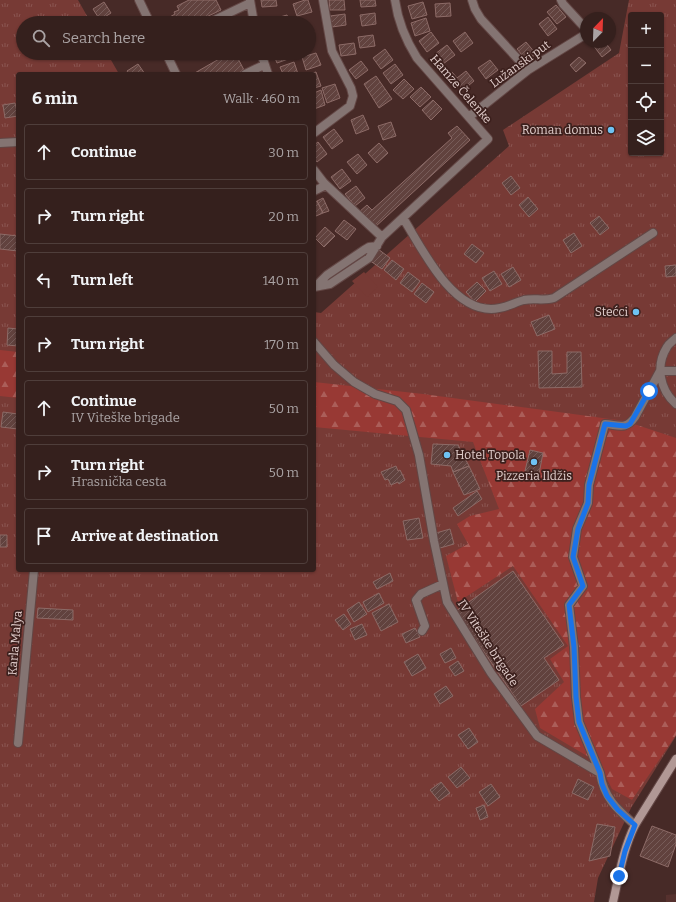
<!DOCTYPE html>
<meta charset="utf-8">
<style>
body{margin:0;font-family:Bitter,serif;background:#402d2a;color:#f1f3f6}
.controls{position:absolute;right:12px;top:12px;display:grid;overflow:hidden;border-radius:4px;box-shadow:0 1px 3px #0004}
.controls button{width:36px;height:36px;display:grid;place-items:center;padding:0;border:0;border-bottom:1px solid #4f3e3b;background:#35201d;color:#f1f3f6;font:20px sans-serif}
.compass{position:absolute;left:580px;top:12px;width:36px;height:36px;border-radius:50%;background:#35201d;box-shadow:0 1px 3px #0004;rotate:23deg}
.stop{position:absolute;width:12px;height:12px;margin:-9px;border:3px solid #1a73e8;border-radius:50%;background:#fff}
.stop.end{background:#1a73e8;border-color:#fff;box-shadow:0 1px 4px #0008}
.list{margin:0;padding:0;list-style:none}
h2{display:flex;justify-content:space-between;align-items:center;height:52px;margin:0;padding:0 16px;font-size:17px}
h2 small{font-size:13px;font-weight:400;color:#aaa3a4}
.list li{display:grid;grid-template-columns:26px 1fr auto;gap:12px;align-items:center;box-sizing:border-box;height:56px;margin:0 8px 8px;padding:0 8px;border:1px solid #4f3e3b;border-radius:4px}
.list b{display:block;font-size:15px;white-space:nowrap}
.list p{margin:0;font-size:13px;white-space:nowrap;color:#aaa3a4}
.list em{font-size:13px;font-style:normal;color:#aaa3a4}
.icon{flex:none;width:22px;height:22px;fill:none;stroke:currentColor;stroke-width:2;stroke-linecap:round;stroke-linejoin:round}
.map{position:relative;flex:none;width:676px;height:902px;overflow:hidden}
.search{position:absolute;background:#35201d;box-shadow:0 1px 3px #0004;left:16px;top:16px;width:300px;height:44px;display:flex;align-items:center;gap:10px;box-sizing:border-box;padding:0 14px;border-radius:22px;color:#aaa3a4;font-size:15px}
.panel{position:absolute;background:#35201d;box-shadow:0 1px 3px #0004;left:16px;top:72px;width:300px;height:500px;border-radius:4px}
.map>svg:first-child{display:block}
.built{fill:#56312e}
.grass{fill:url(#grass-tufts);fill-rule:evenodd}
.forest{fill:url(#forest-firs)}
.pitch{fill:#773a35}
.building{fill:url(#building-hatch);stroke:#8d6b67}
.lines{fill:none;stroke-linecap:round;stroke-linejoin:round}
.street-casing{stroke:#634745;stroke-width:10}
.secondary-casing{stroke:#634745;stroke-width:10}
.street{stroke:#847472;stroke-width:8}
.secondary{stroke:#b19895;stroke-width:8}
.route{stroke:#1a73e8;stroke-width:5}
.poi-dot{fill:#6ec2f3;stroke:#3c201d;stroke-width:1.5}
.labels{text-anchor:middle;dominant-baseline:central;stroke-width:3.5;stroke-linejoin:round;paint-order:stroke}
.street-label{font-size:12px;fill:#e1cdcb;stroke:#3c201d}
.poi-label{font-size:12px;fill:#e1cdcb;stroke:#3c201d;text-anchor:end}
</style>
<div class="map">
<svg width="676" height="902" viewBox="0 0 676 902">
<defs>
<pattern id="grass-tufts" width="24" height="20" patternUnits="userSpaceOnUse"><rect width="24" height="20" fill="#773a35"/><path d="M3 7l-1-3M5 7V3M7 7l1-3M15 17l-1-3M17 17v-4M19 17l1-3" fill="none" stroke="#8a5551"/></pattern>
<pattern id="forest-firs" width="22" height="20" patternUnits="userSpaceOnUse"><rect width="22" height="20" fill="#983934"/><path d="M5 1l3.5 6h-7zM16 11l3.5 6h-7z" fill="#ab5e59"/></pattern>
<pattern id="building-hatch" width="6" height="6" patternUnits="userSpaceOnUse"><rect width="6" height="6" fill="#61423e"/><path d="M-1 1l2-2M0 6l6-6M5 7l2-2" fill="none" stroke="#775c59"/></pattern>
</defs>
<rect width="100%" height="100%" fill="#472a27"/>
<path class="built" d="M676,894V902H666V895Z"/>
<path class="grass" d="M0,0H78L91,23H23V53H107L119,74H18V570H314V312L321,313L509,146L503,130L619,53L629,0H676V736L631,808L598,878L594,902H0ZM631,15H661V153H631Z"/>
<path class="forest" d="M0,350L18,352V398L0,396Z
M314,382L423,394L625,421L676,438V735L632,800L612,789L599,763L540,728L535,709L564,682L550,659L568,646L513,566L458,602L446,556L468,544L457,524L470,516L499,509L473,442L314,427Z"/>
<path class="pitch" d="M364,272L378,287L367,297L352,281Z"/>
<path class="building" d="M189,0H216L221,10L200,20L198,18L190,22L191,23H170L168,18L175,14L174,12L179,10L177,6Z
M261,0H276L277,6L262,7Z
M305,0H308L312,12L297,16L293,4Z
M329,0H344L345,10H330Z
M360,0H375L376,6L361,7Z
M104,2L111,13L100,20L93,9Z
M423,2L427,15L412,19L408,6Z
M450,3L451,16L436,17L435,4Z
M556,5L566,17L557,24L547,12Z
M375,13L376,24L362,26L360,15Z
M345,14L346,25L332,27L330,16Z
M287,15L290,23H274L273,19Z
M548,17L557,29L548,36L539,24Z
M237,18L238,23H225Z
M426,18L430,31L415,36L411,23Z
M309,31H314L313,45L309,44Z
M431,32L439,43L427,52L419,41Z
M465,32L473,43L461,52L453,41Z
M373,35L375,46L360,48L358,37Z
M526,42L536,54L527,61L517,49Z
M596,42H605L611,50L602,57L593,45Z
M354,43L356,54L341,56L339,45Z
M447,45L455,55L443,64L435,54Z
M385,49L393,60L381,69L373,58Z
M121,53H134L124,59Z
M186,53H195L188,57Z
M235,53L244,70L238,74H193L226,55L228,58Z
M273,53H289L291,58L277,63Z
M316,53L321,65L306,70L302,57Z
M579,57L586,63L576,72L570,65Z
M490,60L498,70L486,79L478,68Z
M361,61L368,70L356,79L349,70Z
M294,62L298,74H283L280,67Z
M138,64L145,74H129L127,71Z
M395,64L403,75L391,84L383,73Z
M466,71L474,81L463,90L457,82L455,83L448,75L452,72L457,78Z
M316,72L321,86L314,88V74H309Z
M376,76L392,99L379,108L364,84Z
M404,79L414,89L403,99L393,90Z
M335,84L340,98L327,103L322,88Z
M421,87L431,97L420,107L410,97Z
M321,90L325,105L314,109V93Z
M433,100L442,109L431,120L422,110Z
M15,103L18,116L5,118L3,105Z
M363,115L369,129L356,134L351,120Z
M391,122L396,136L383,140L378,126Z
M457,126L470,140L374,228L359,212L367,205L372,210L452,138L448,133Z
M334,129L343,141L332,149L323,137Z
M318,142L327,154L317,162L314,158V145Z
M379,143L388,153L377,163L368,153Z
M358,154L367,165L357,174L347,162Z
M342,169L351,181L340,189L331,177Z
M511,176L520,188L511,195L502,183Z
M356,186L365,198L355,206L345,194Z
M528,197L538,209L529,217L519,205Z
M323,198L329,211L323,213L317,201Z
M317,201L323,213L316,216L314,211V203Z
M599,216L609,228L600,235L590,223Z
M344,220L356,229L347,240L335,231Z
M325,227L335,236L324,247L315,238Z
M574,233L582,246L571,253L563,240Z
M0,234L18,236V251L0,249Z
M472,244L484,253L476,263L464,254Z
M378,249L390,258L382,269L369,260Z
M392,260L404,269L396,280L384,270Z
M676,265V276L666,277L665,266Z
M513,267L521,280L509,287L501,274Z
M494,271L502,284L490,291L482,278Z
M408,272L420,281L412,292L400,283Z
M477,282L486,291L475,302L466,292Z
M422,283L434,292L426,303L414,294Z
M549,315L555,329L537,336L531,322Z
M8,328L18,329V346L7,345Z
M538,351H552V374L567,373V352H581L582,387L539,388Z
M3,412L18,414V429L1,427Z
M433,444L458,445L469,466L453,472L451,466L431,464Z
M530,450L543,453L539,474L525,471Z
M396,466L398,471L400,470L405,480L399,484L398,482L391,485L388,479L385,480L381,472Z
M469,466L480,489L464,495L453,472Z
M477,491L482,499L458,516L453,508Z
M419,518L423,538L407,540L403,521Z
M450,529L454,544L440,548L436,533Z
M0,535H7V547H0Z
M513,571L564,645L544,658L559,680L521,706L456,611Z
M390,573L393,581L377,589L373,582Z
M379,593L384,603L368,612L363,602Z
M359,602L367,614L354,622L347,610Z
M389,604L398,622L381,631L372,613Z
M38,608L73,610V620L37,618Z
M344,614L351,624L343,630L335,620Z
M362,624L367,635L355,640L350,629Z
M415,628L420,637L406,643L402,634Z
M451,648L456,658L445,663L440,654Z
M418,654L426,668L412,676L404,662Z
M458,661L464,671L455,676L449,667Z
M446,686L453,696L440,704L434,694Z
M469,728L478,742L468,749L458,735Z
M461,767L470,778L457,788L448,777Z
M578,779L594,787L588,800L572,793Z
M441,782L450,793L439,801L430,790Z
M491,784L500,797L488,806L479,792Z
M484,805L488,817L480,820L476,808Z
M597,824L615,827L610,856L589,861Z
M652,826L676,835V844L668,867L640,856Z"/>
<g class="lines">
<defs>
<path id="street" d="M139,0L150,23
M250,0L254,23
M472,0L475,9L481,19L528,70
M561,0L563,4L586,29
M208,23L250,3
M166,53L176,74
M261,53L268,74
M245,74L264,65
M469,117L528,70L586,34
M314,133L350,106L353,96L351,88L332,51L323,0
M0,143L18,142
M314,170L324,183L382,237
M314,191L326,185
M403,218C422,248 450,309 491,309C504,309 513,303 524,300C534,298 544,301 554,298L653,233
M316,286L327,275L364,250L369,247L377,246
M314,287L330,284L369,258L382,237L488,139L417,58C405,39 398,22 395,0
M676,338C673,341 669,343 667,347C655,366 660,390 676,404
M314,342L334,365L354,382L375,394L397,401L406,410L419,455L434,541L447,602L491,673L537,736L600,773C604,798 617,809 635,825
M422,631L425,626L416,600L421,594L443,584
M18,743L34,570
M600,773L579,722L576,697L574,647L569,605L583,586L573,557L577,529L588,503L589,485L605,424C619,425 626,430 635,417L660,371H676"/>
<path id="secondary" d="M613,902C619,876 623,849 635,825L676,759"/>
</defs>
<use href="#street" class="street-casing"/>
<use href="#secondary" class="secondary-casing"/>
<use href="#street" class="street"/>
<use href="#secondary" class="secondary"/>
</g>
<g class="lines">
<path class="route" d="M619,876L625,851L635,825L618,810L607,796L602,784L600,773L579,722L576,697L574,647L569,605L583,586L573,557L578,529L588,503L589,485L605,424L626,426L630,424L649,391"/>
</g>
<g class="poi-dot">
<circle cx="611" cy="130" r="4"/>
<circle cx="636" cy="312" r="4"/>
<circle cx="447" cy="455" r="4"/>
<circle cx="534" cy="462" r="4"/>
</g>
<g class="labels">
<g class="street-label">
<text transform="translate(520 64) rotate(-36)">Lužanski put</text>
<text transform="translate(461 89) rotate(49)">Hamze Čelenke</text>
<text transform="translate(15 643) rotate(-85)">Karla Malya</text>
<text transform="translate(488 643) rotate(57)">IV Viteške brigade</text>
</g>
<g class="poi-label">
<text x="603" y="130">Roman domus</text>
<text x="628" y="312">Stećci</text>
<text x="455" y="455" text-anchor="start">Hotel Topola</text>
<text x="534" y="476" text-anchor="middle">Pizzeria Ildžis</text>
</g>
</g>
</svg>
<div class="controls">
<button>+</button>
<button>−</button>
<button><svg class="icon" aria-label="locate" viewBox="0 0 24 24"><circle cx="12" cy="12" r="6"/><path d="M12 2v4M12 18v4M2 12h4M18 12h4"/></svg></button>
<button><svg class="icon" aria-label="layers" viewBox="0 0 24 24"><path d="M12 4l9 5-9 5-9-5zM3 14l9 5 9-5"/></svg></button>
</div>
<svg class="compass" viewBox="-18 -18 36 36"><path d="M0-13l5 13h-10z" fill="#e53935"/><path d="M0 13l5-13h-10z" fill="#aaa3a4"/></svg>
<div class="stop" style="left:649px;top:391px"></div>
<div class="stop end" style="left:619px;top:876px"></div>
<div class="search"><svg class="icon" aria-label="search" viewBox="0 0 24 24"><circle cx="10" cy="10" r="6"/><path d="M15 15l6 6"/></svg>Search here</div>
<section class="panel">
<h2>6 min<small>Walk · 460 m</small></h2>
<ul class="list">
<li><svg class="icon" aria-label="ahead" viewBox="0 0 24 24"><path d="M12 20V5M6 11l6-6 6 6"/></svg><div><b>Continue</b></div><em>30 m</em></li>
<li><svg class="icon" aria-label="right" viewBox="0 0 24 24"><path d="M7 20v-9h11M14 6l5 5-5 5"/></svg><div><b>Turn right</b></div><em>20 m</em></li>
<li><svg class="icon" aria-label="left" viewBox="0 0 24 24"><path d="M17 20v-9H6M10 6l-5 5 5 5"/></svg><div><b>Turn left</b></div><em>140 m</em></li>
<li><svg class="icon" aria-label="right" viewBox="0 0 24 24"><path d="M7 20v-9h11M14 6l5 5-5 5"/></svg><div><b>Turn right</b></div><em>170 m</em></li>
<li><svg class="icon" aria-label="ahead" viewBox="0 0 24 24"><path d="M12 20V5M6 11l6-6 6 6"/></svg><div><b>Continue</b><p>IV Viteške brigade</p></div><em>50 m</em></li>
<li><svg class="icon" aria-label="right" viewBox="0 0 24 24"><path d="M7 20v-9h11M14 6l5 5-5 5"/></svg><div><b>Turn right</b><p>Hrasnička cesta</p></div><em>50 m</em></li>
<li><svg class="icon" aria-label="arrive" viewBox="0 0 24 24"><path d="M6 21V4h12l-3 4 3 4H6"/></svg><div><b>Arrive at destination</b></div></li>
</ul>
</section>
</div>
